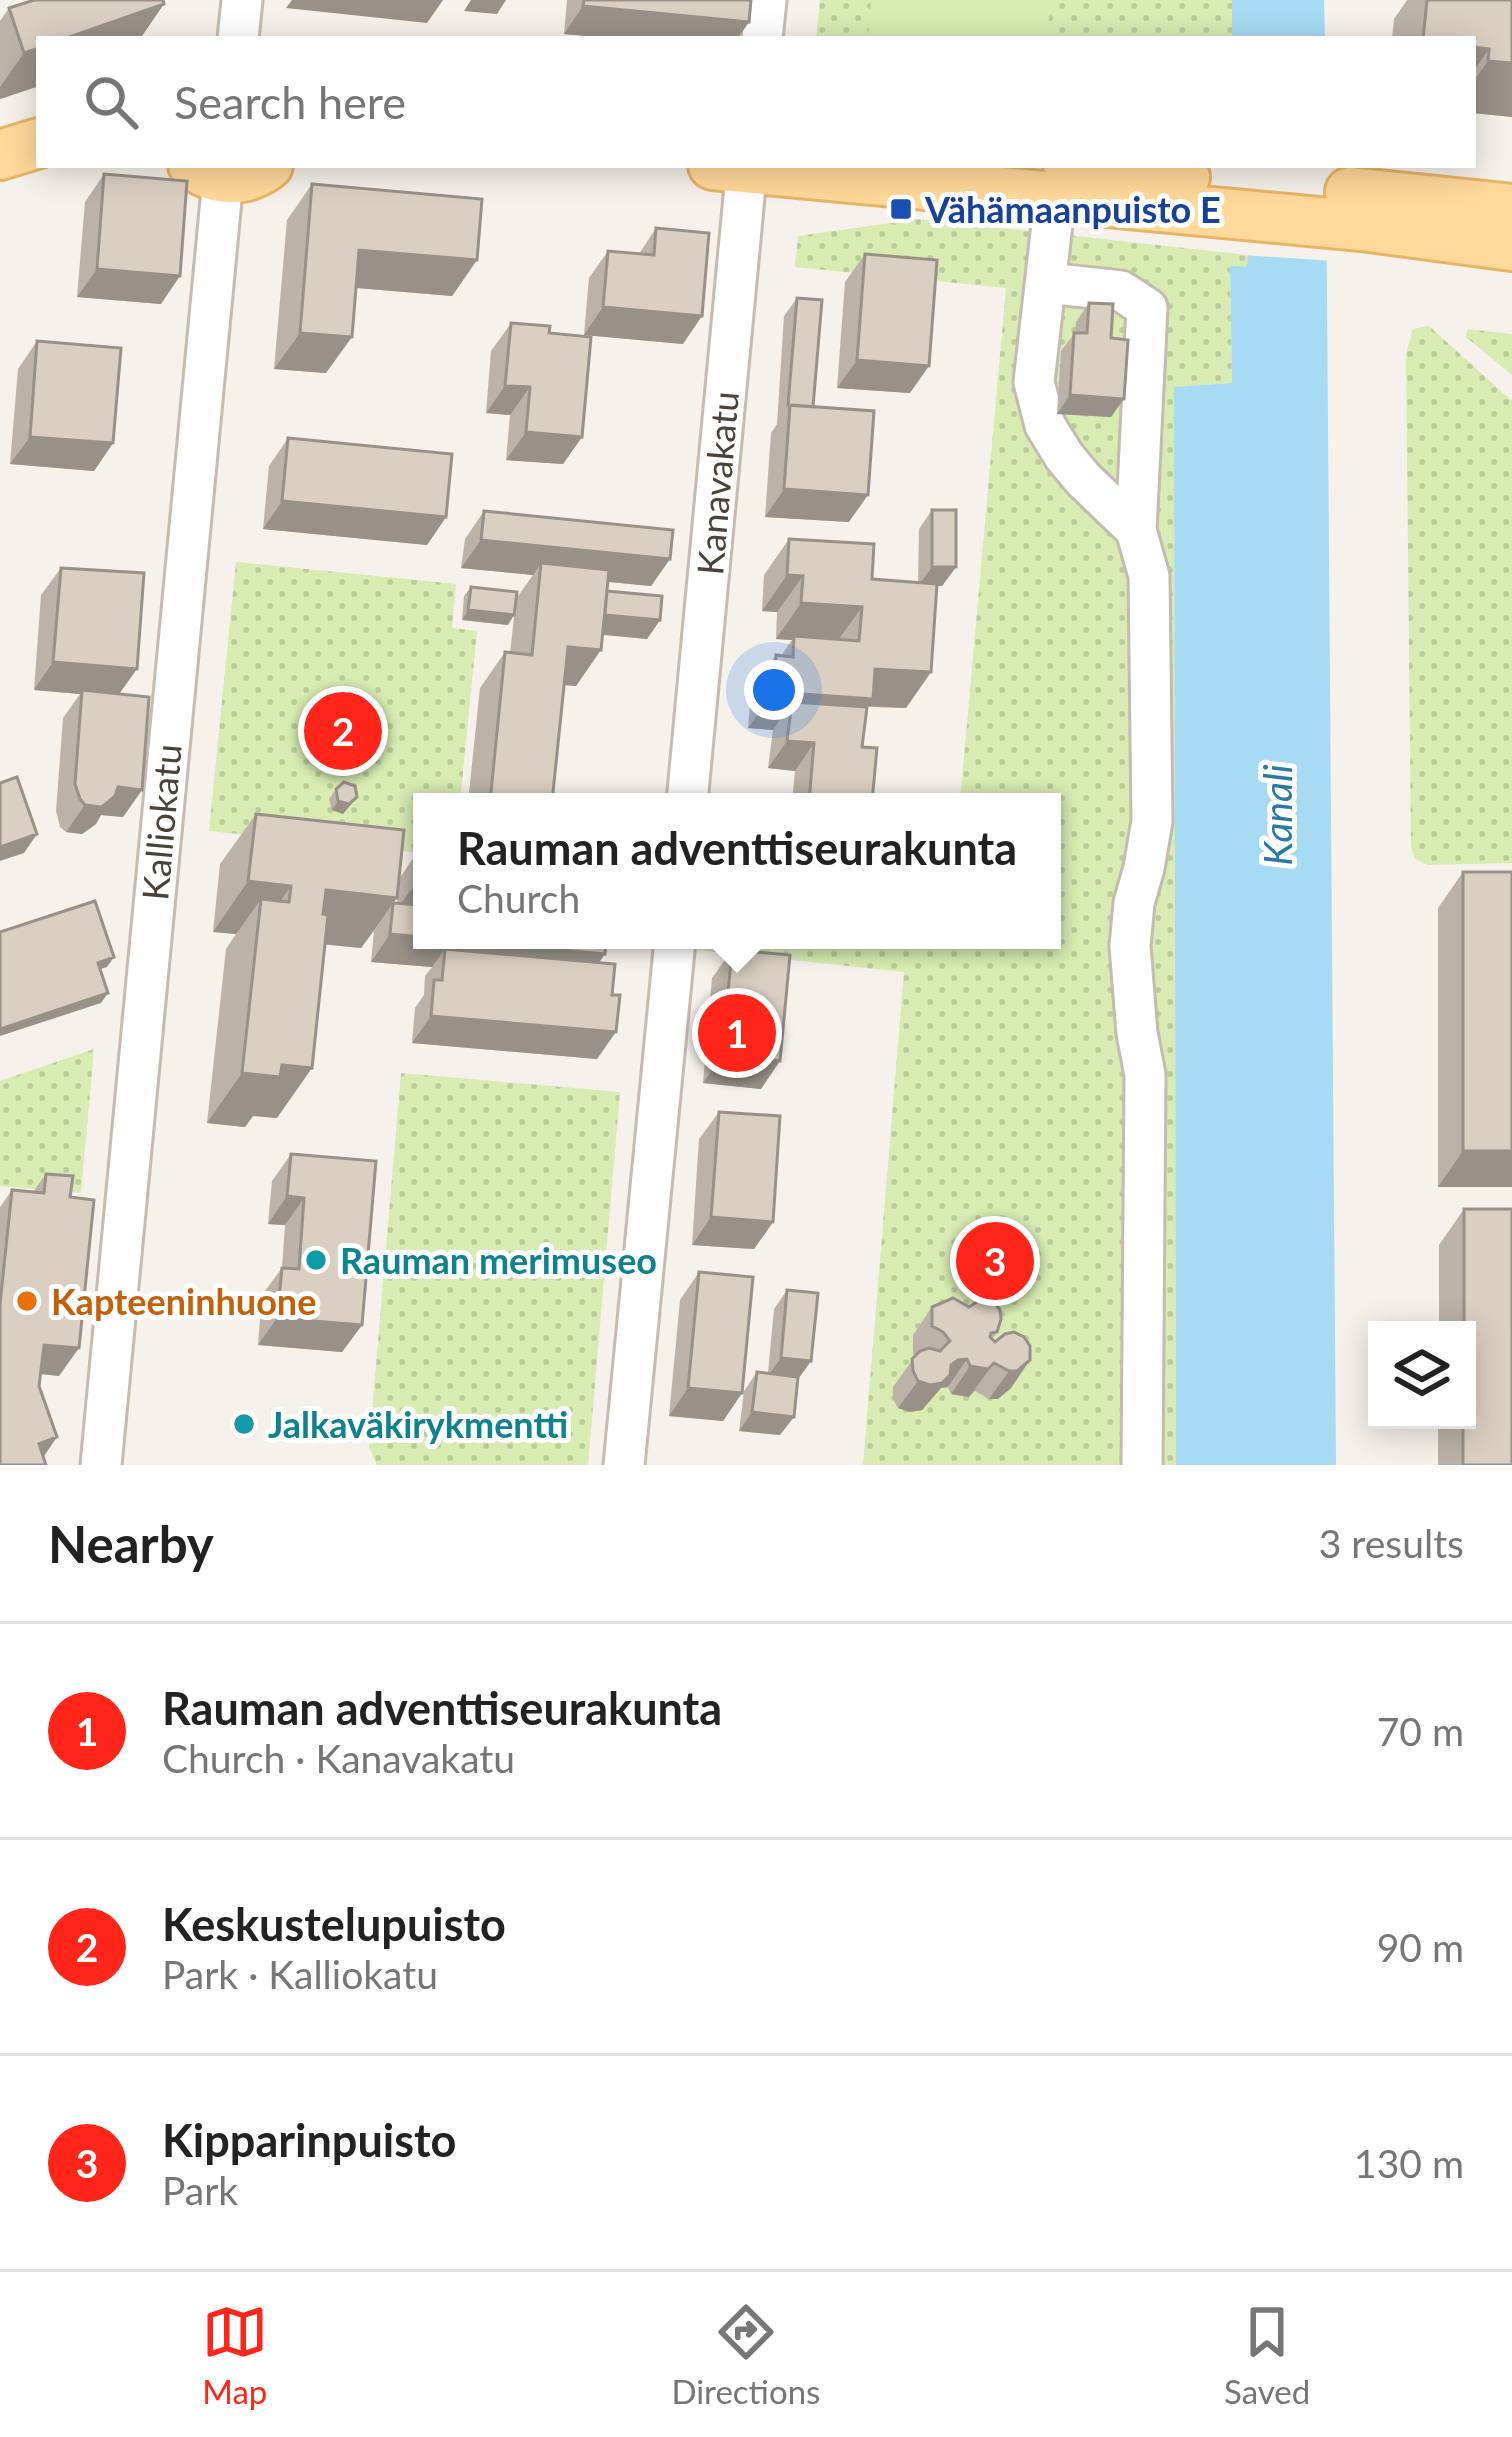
<!DOCTYPE html>
<meta charset="utf-8">
<style>
body{margin:0;font-family:Lato,sans-serif;background:#f2f2f2;color:#222}
.controls{position:absolute;right:36px;bottom:36px;display:grid;overflow:hidden;border-radius:0px;box-shadow:0 6px 30px #0003}
.controls button{width:108px;height:108px;display:grid;place-items:center;padding:0;border:0;border-bottom:3px solid #e0e0e0;background:#fff;color:#222;font:60px sans-serif}
.you{position:absolute;left:774px;top:690px;width:42px;height:42px;margin:-30px;border:9px solid #fff;border-radius:50%;background:#1a73e8;box-shadow:0 0 0 18px #1a73e833}
.badge{display:grid;place-items:center;width:78px;height:78px;border-radius:50%;background:#ff2518;color:#fff;font-size:39px;font-weight:700}
.pin{position:absolute;translate:-50% -50%;border:6px solid #fff;box-shadow:0 3px 12px #0006}
.popup{position:absolute;left:413px;top:793px;width:648px;height:156px;box-sizing:border-box;display:grid;place-content:center;border-radius:0px;background:#fff;filter:drop-shadow(0 3px 9px #0005);font-size:39px;white-space:nowrap;color:#767676}
.popup b{font-size:45px;color:#222}
.popup::after{content:'';position:absolute;left:50%;top:100%;margin-left:-24px;border:24px solid transparent;border-top-color:#fff}
.list{margin:0;padding:0;list-style:none}
h2{display:flex;justify-content:space-between;align-items:center;height:156px;margin:0;padding:0 48px;font-size:51px}
h2 small{font-size:39px;font-weight:400;color:#767676}
.list li{display:grid;grid-template-columns:78px 1fr auto;gap:36px;align-items:center;box-sizing:border-box;height:216px;padding:0 48px;border-top:3px solid #e0e0e0}
.list b{display:block;font-size:45px;white-space:nowrap}
.list p{margin:0;font-size:39px;white-space:nowrap;color:#767676}
.list em{font-size:39px;font-style:normal;color:#767676}
.icon{flex:none;width:66px;height:66px;fill:none;stroke:currentColor;stroke-width:2;stroke-linecap:round;stroke-linejoin:round}
.map{position:relative;flex:none;width:1512px;height:1465px;overflow:hidden}
.search{position:absolute;background:#fff;box-shadow:0 6px 30px #0003;left:36px;right:36px;top:36px;height:132px;display:flex;align-items:center;gap:30px;box-sizing:border-box;padding:0 42px;border-radius:0px;color:#767676;font-size:45px}
.sheet{height:804px;background:#fff}
nav{display:flex;justify-content:space-around;align-items:center;box-sizing:border-box;height:168px;border-top:3px solid #e0e0e0;background:#fff;font-size:33px;color:#767676}
nav a{display:grid;justify-items:center;gap:6px}
nav .on{color:#ff2518}
.map>svg:first-child{display:block}
.green{fill:url(#green-dots)}
.pitch{fill:#d7ebb2}
.water{fill:#a6dbf3}
.pier{fill:#f6f1ea}
.lines{fill:none;stroke-linecap:round;stroke-linejoin:round}
.minor-casing{stroke:#c5bbaf;stroke-width:45}
.major-casing{stroke:#e8b566;stroke-width:54}
.minor{stroke:#fff;stroke-width:39}
.major{stroke:#ffd99a;stroke-width:48}
.wall{fill:#bcb2a7}
.shaded-wall{fill:#999188}
.building{fill:#dbcfc2;stroke:#999188;stroke-width:3}
.transit-dot{fill:#1a4fb4;stroke:#fff;stroke-width:4.5}
.culture-dot{fill:#0f9aa8;stroke:#fff;stroke-width:4.5}
.food-dot{fill:#e8710a;stroke:#fff;stroke-width:4.5}
.labels{text-anchor:middle;dominant-baseline:central;stroke-width:10;stroke-linejoin:round;paint-order:stroke}
.transit-label{font-size:36px;font-weight:bold;fill:#164399;stroke:#fff;text-anchor:start}
.street-label{font-size:36px;fill:#4a4138;stroke:#fff}
.culture-label{font-size:36px;font-weight:bold;fill:#0d838f;stroke:#fff;text-anchor:start}
.food-label{font-size:36px;font-weight:bold;fill:#c56008;stroke:#fff;text-anchor:start}
.water-label{font-size:39px;font-style:italic;fill:#287aa2;stroke:#fff}
</style>
<div class="map">
<svg width="1512" height="1465" viewBox="0 0 1512 1465">
<defs>
<pattern id="green-dots" width="8" height="8" patternUnits="userSpaceOnUse" patternTransform="scale(3)"><rect width="8" height="8" fill="#d7ebb2"/><path d="M2 2h.1M6 6h.1" fill="none" stroke="#bacb9a" stroke-width="1.8" stroke-linecap="round"/></pattern>
</defs>
<rect width="100%" height="100%" fill="#f6f1ea"/>
<path class="green" d="M820,0H1232V39H816Z
M919,219L1248,255L1247,267H1230L1232,383L1174,387L1176,1465H863L904,972L698,950L699,940H1052V802H960L1006,288L795,267L798,236Z
M1429,326L1512,401V863L1428,865L1415,859L1411,847L1406,354L1413,329Z
M1467,329L1512,334V375L1466,337Z
M236,562L456,584L452,628L477,631L460,802H422V853L209,831Z
M94,1049L81,1193L0,1186V1081Z
M401,1073L620,1092L588,1465H377L369,1447Z"/>
<path class="pitch" d="M871,0H1051L1047,39H868Z"/>
<path class="water" d="M1232,0H1324L1325,39H1232Z
M1237,165H1326L1336,1465H1176L1174,387L1232,383L1230,266L1247,267L1248,255Z"/>
<path class="pier" d="M1231,165H1332L1334,261L1242,255Z"/>
<g class="lines">
<defs>
<path id="minor" d="M238,39L242,0
M762,39L766,0
M1055,198L1034,382L1045,425L1064,456L1083,479L1136,530L1149,576L1152,821L1144,868L1134,903L1130,946L1137,1033L1145,1075L1142,1465
M1047,283L1121,291L1147,308L1136,530
M687,802L747,165
M101,1465L223,179
M624,1465L675,940"/>
<path id="major" d="M0,155L39,143
M193,165C217,182 244,183 268,165
M713,165L1362,226L1512,246
M1068,165L1185,177
M1350,192L1512,209"/>
</defs>
<use href="#minor" class="minor-casing"/>
<use href="#major" class="major-casing"/>
<use href="#minor" class="minor"/>
<use href="#major" class="major"/>
</g>
<path class="wall" d="M567,0H751L749,22L737,39H620L564,34Z
M1407,0H1512V117L1473,113V39H1392L1394,19Z
M9,8L39,39V86L0,99V21Z
M104,174L161,304L77,297L85,202Z
M312,184L477,260L452,296L356,288L326,373L274,369L287,220Z
M656,228L683,344L584,335L589,278L608,251L639,254Z
M865,254L910,393L837,388L845,282Z
M797,298L813,407L849,522L765,517L771,433L777,424L784,316Z
M1089,303L1111,338V417L1057,414L1061,351L1075,333L1076,322Z
M511,323L549,333L582,437L563,464L506,460L510,415L486,413L491,351Z
M37,341L113,443L94,471L10,464L18,369Z
M288,438L446,517L427,545L263,529L269,466Z
M932,510L956,567L942,586H936L931,672L906,708L867,707L862,747L872,802H792L795,771L768,768L773,730L748,728L751,691L776,655L781,656L792,640L776,639L777,612L762,611L764,575L789,539L872,579L918,582L919,529Z
M484,511L670,559L651,586L608,582L607,591L660,620L647,639L603,635L576,686L564,685L552,802H468L480,688L505,652L510,653L516,599L533,575L461,568L465,539Z
M61,568L120,694L142,790L123,817L101,815L96,824L82,834L66,832L60,827L56,811L63,718L80,694L34,690L41,595Z
M471,587L508,625L462,620L464,596Z
M336,789L357,797L343,814L332,810L329,799Z
M256,814L397,898L393,903H397L399,879L418,851L605,954L599,962L597,1059L412,1043L415,1008L424,995L425,976L432,967L371,962L374,931L361,948L325,944L277,1118L253,1116L245,1127L207,1123L226,949L236,934L213,932L220,864Z
M1463,872L1512,1187H1438V908Z
M732,950L761,1089L703,1083L712,978Z
M719,1112L773,1222L754,1249L692,1245L699,1139Z
M291,1154L362,1325L342,1352L258,1345L262,1295L282,1268L285,1225L268,1224L272,1181Z
M46,1174L59,1376L40,1374L0,1465V1207L12,1190L33,1192Z
M1464,1209L1512,1465H1438V1420H1467V1330H1439V1245Z
M699,1272L742,1393L723,1421L669,1416L680,1300Z
M787,1290L811,1361L798,1379L780,1435L739,1431L744,1391L757,1372L768,1373L774,1309Z
M932,1307L997,1332L992,1339L995,1342L1005,1334L1011,1388L998,1399H989L975,1391L969,1397L951,1394L948,1387L941,1388L922,1410L910,1412L898,1408L893,1399V1387L916,1355L913,1354V1335Z"/>
<path class="shaded-wall" d="M292,0H443L427,23L286,8Z
M471,0H506L497,14L464,11Z
M164,4L140,39H64Z
M583,6L749,22L737,39H620L564,34Z
M1473,47L1489,49L1473,72Z
M39,48V86L0,99V87L24,53Z
M1488,61L1512,63V117L1473,113V82Z
M359,250L477,260L452,296L334,286Z
M97,269L180,276L161,304L77,297Z
M603,307L702,316L683,344L584,335Z
M300,333L352,337L326,373L274,369Z
M857,360L929,366L910,393L837,388Z
M505,386L530,387L510,415L486,413Z
M1070,395L1124,399L1111,417L1057,414Z
M526,432L582,437L563,464L506,460Z
M30,437L113,443L94,471L10,464Z
M784,489L868,495L849,522L765,517Z
M282,501L446,517L427,545L263,529Z
M481,540L670,559L651,586L540,575L541,563L533,575L461,568Z
M932,567H956L942,586H918Z
M787,575L803,576L777,612L762,611Z
M801,603L862,607L836,643L794,636L792,640L776,639Z
M468,610L514,615L508,625L462,620Z
M600,615L660,620L647,639L587,633Z
M568,647L601,650L576,686L543,683Z
M53,662L137,669L117,697L82,690L80,694L34,690Z
M875,669L931,672L906,708L868,706L848,735L792,702L773,730L748,728L774,692Z
M787,741L814,743L795,771L768,768Z
M118,787L142,790L123,817L101,815L96,824L82,834L66,832L85,805Z
M357,797L343,814L332,810L338,801Z
M37,834L24,853L0,861V847Z
M248,881L291,886L257,934L261,899L236,934L213,932Z
M416,883H422V913L396,910Z
M326,890L397,898L361,948L290,941Z
M390,934L422,937V940H453L605,954L585,982L445,949L432,967L371,962Z
M114,957L107,967L91,972L98,963Z
M108,993L101,1003L0,1036V1029Z
M431,1016L616,1032L597,1059L412,1043Z
M722,1056L780,1061L761,1089L703,1083Z
M282,1065L312,1068L277,1118L253,1116L245,1127L207,1123L242,1073Z
M1463,1151H1512V1187H1438Z
M287,1196L304,1198L285,1225L268,1224Z
M711,1217L773,1222L754,1249L692,1245Z
M277,1318L362,1325L342,1352L258,1345Z
M44,1345L79,1348L59,1376L25,1372Z
M781,1358L811,1361L798,1379L768,1376Z
M967,1359L948,1387L941,1388L922,1410L910,1412L898,1408L918,1381L958,1360Z
M1030,1360L1011,1388L998,1399H989L1009,1371Z
M994,1363L969,1397L951,1394L970,1366Z
M688,1388L742,1393L723,1421L669,1416Z
M752,1412L794,1417L780,1435L739,1431Z
M57,1437L38,1465L39,1444Z"/>
<path class="building" d="M34,0H163L164,4L64,39H39V48L24,53L9,8Z
M584,0H751L749,22L583,6Z
M1427,0H1512V63L1488,61L1489,49L1473,47V39H1423Z
M104,174L187,181L180,276L97,269Z
M312,184L482,199L477,260L359,250L352,337L300,333Z
M656,228L709,233L702,316L603,307L608,251L654,255Z
M865,254L937,260L929,366L857,360Z
M797,298L822,300L813,407L788,405Z
M1089,303L1113,304L1111,338L1128,340L1124,399L1070,395L1074,333H1087Z
M511,323L550,326L549,333L591,337L582,437L526,432L530,387L505,386Z
M37,341L121,348L113,443L30,437Z
M790,405L874,411L868,495L784,489Z
M288,438L452,454L446,517L282,501Z
M932,510H956V567H932Z
M484,511L673,530L670,559L481,540Z
M789,539L874,544L872,579L937,584L931,672L875,669L873,699L774,692L776,655L793,657L794,636L859,641L862,607L801,603L803,576L787,575Z
M541,563L609,570L601,650L568,647L552,802H490L505,652L532,655Z
M61,568L144,573L137,669L53,662Z
M471,587L517,592L514,615L468,610Z
M607,591L662,596L660,620L605,615Z
M82,690L149,697L142,790L118,787L115,796L102,807L85,805L80,799L75,784Z
M792,702L867,707L862,747L877,748L872,802H809L814,743L787,741Z
M17,777L37,834L0,847V783Z
M344,782L355,786L357,797L349,804L338,801L336,789Z
M256,814L404,830L397,898L326,890L323,914L328,915L312,1068L282,1065L280,1077L242,1073L261,899L289,902L291,886L248,881Z
M418,851H422V883H416Z
M1463,872H1512V1151H1463Z
M95,901L114,957L98,963L108,993L0,1029V932Z
M393,903L422,905V937L390,934Z
M453,940H606L605,954Z
M445,949L615,964L612,995H620L616,1032L431,1016L434,980H442Z
M732,950L790,955L780,1061L722,1056Z
M719,1112L780,1116L773,1222L711,1217Z
M291,1154L376,1161L362,1325L277,1318L282,1268L299,1269L304,1198L287,1196Z
M46,1174L73,1176L70,1197L94,1200L79,1348L44,1345L39,1386L57,1437L39,1444L46,1465H0V1304L12,1190L44,1193Z
M1464,1209H1512V1465H1463V1420H1467V1330H1464Z
M699,1272L753,1277L742,1393L688,1388Z
M787,1290L818,1293L811,1361L781,1358Z
M953,1298L969,1307L982,1299L994,1302L1000,1310L1001,1319L997,1332L991,1333L990,1337L995,1342L1005,1334L1014,1332L1024,1337L1030,1346V1360L1017,1371H1009L994,1363L988,1369L970,1366L967,1359L958,1360L951,1365L950,1375L942,1383L930,1385L918,1381L913,1371L912,1359L920,1351L929,1348L940,1351L950,1341L943,1332L932,1326V1307Z
M757,1372L798,1377L794,1417L752,1412Z"/>
<rect class="transit-dot" x="889" y="197" width="24" height="24" rx="6"/>
<g class="culture-dot">
<circle cx="316" cy="1260" r="12"/>
<circle cx="244" cy="1424" r="12"/>
</g>
<circle class="food-dot" cx="27" cy="1301" r="12"/>
<g class="labels">
<g class="transit-label">
<text x="925" y="209">Vähämaanpuisto E</text>
</g>
<g class="street-label">
<text transform="translate(717 483) rotate(-85)">Kanavakatu</text>
<text transform="translate(161 822) rotate(-85)">Kalliokatu</text>
</g>
<g class="culture-label">
<text x="340" y="1260">Rauman merimuseo</text>
<text x="268" y="1424">Jalkaväkirykmentti</text>
</g>
<g class="food-label">
<text x="51" y="1301">Kapteeninhuone</text>
</g>
<g class="water-label">
<text transform="translate(1277 815) rotate(-90)">Kanali</text>
</g>
</g>
</svg>
<div class="controls">
<button><svg class="icon" aria-label="layers" viewBox="0 0 24 24"><path d="M12 4l9 5-9 5-9-5zM3 14l9 5 9-5"/></svg></button>
</div>
<div class="you"></div>
<div class="pin badge" style="left:737px;top:1033px">1</div>
<div class="popup"><b>Rauman adventtiseurakunta</b>Church</div>
<div class="pin badge" style="left:343px;top:731px">2</div>
<div class="pin badge" style="left:995px;top:1261px">3</div>
<div class="search"><svg class="icon" aria-label="search" viewBox="0 0 24 24"><circle cx="10" cy="10" r="6"/><path d="M15 15l6 6"/></svg>Search here</div>
</div>
<section class="sheet">
<h2>Nearby<small>3 results</small></h2>
<ul class="list">
<li><span class="badge">1</span><div><b>Rauman adventtiseurakunta</b><p>Church · Kanavakatu</p></div><em>70 m</em></li>
<li><span class="badge">2</span><div><b>Keskustelupuisto</b><p>Park · Kalliokatu</p></div><em>90 m</em></li>
<li><span class="badge">3</span><div><b>Kipparinpuisto</b><p>Park</p></div><em>130 m</em></li>
</ul>
</section>
<nav>
<a class="on"><svg class="icon" aria-label="map" viewBox="0 0 24 24"><path d="M3 6l6-2 6 2 6-2v14l-6 2-6-2-6 2zM9 4v14M15 6v14"/></svg>Map</a>
<a><svg class="icon" aria-label="directions" viewBox="0 0 24 24"><path d="M12 3l9 9-9 9-9-9zM9 14v-3h6M13 9l2 2-2 2"/></svg>Directions</a>
<a><svg class="icon" aria-label="saved" viewBox="0 0 24 24"><path d="M7 4h10v16l-5-4-5 4z"/></svg>Saved</a>
</nav>
